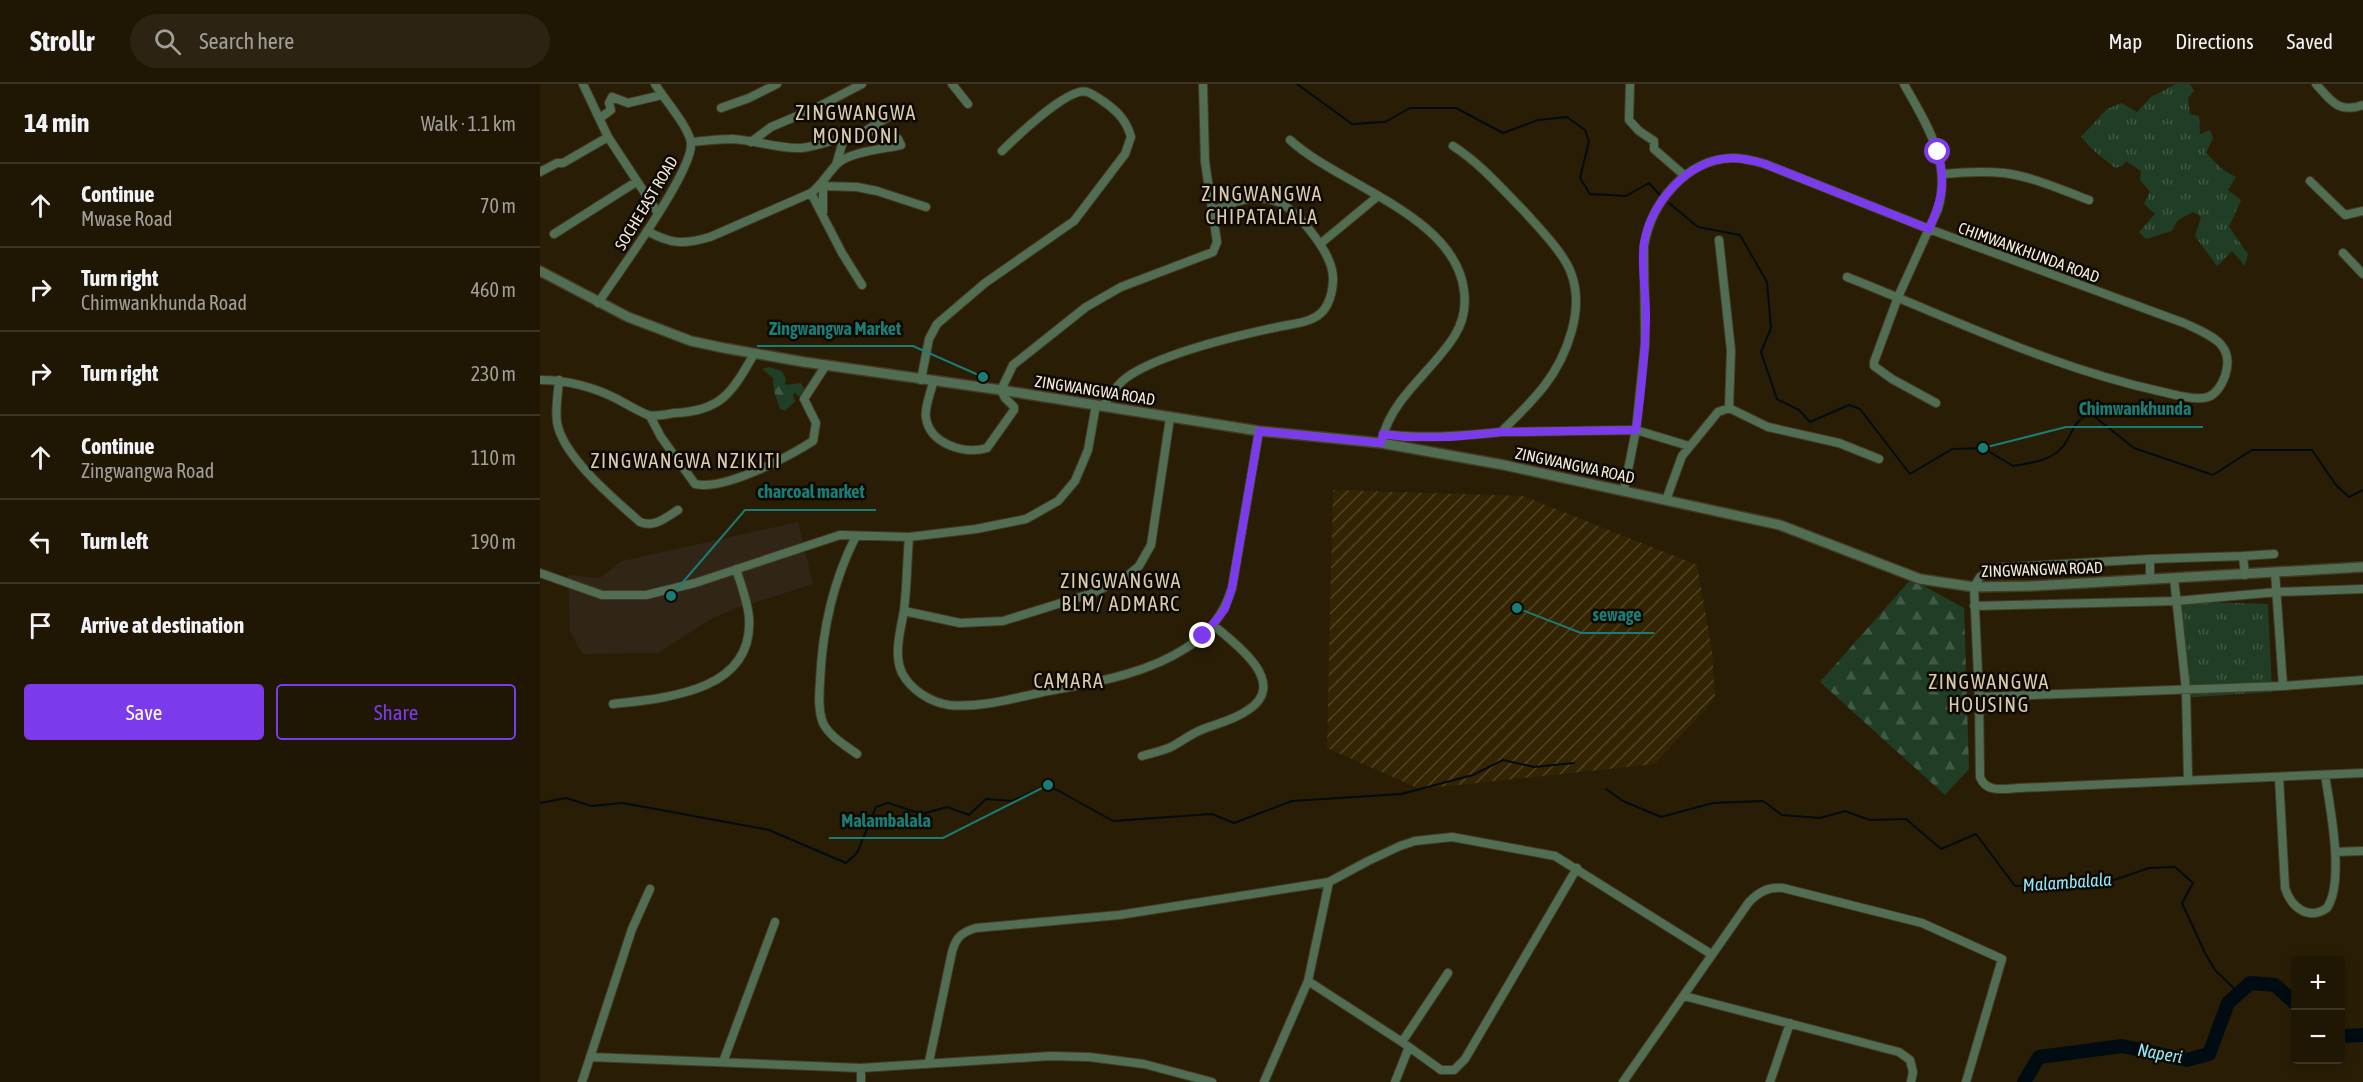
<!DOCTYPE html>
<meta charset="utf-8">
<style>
body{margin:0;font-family:"Asap Condensed",sans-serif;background:#2c2313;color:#f1f3f6}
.controls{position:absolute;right:18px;bottom:18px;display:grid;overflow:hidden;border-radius:6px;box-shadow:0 3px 9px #0003}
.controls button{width:54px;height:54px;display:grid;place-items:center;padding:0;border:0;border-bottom:2px solid #3c3526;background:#1f1604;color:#f1f3f6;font:30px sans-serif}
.stop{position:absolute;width:18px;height:18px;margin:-14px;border:4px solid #7c3aed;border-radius:50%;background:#fff}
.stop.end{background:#7c3aed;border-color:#fff;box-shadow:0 2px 6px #0008}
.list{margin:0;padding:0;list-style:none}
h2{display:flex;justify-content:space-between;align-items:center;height:78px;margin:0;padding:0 24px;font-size:26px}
h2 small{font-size:20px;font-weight:400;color:#a19f9a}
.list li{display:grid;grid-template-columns:39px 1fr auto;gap:18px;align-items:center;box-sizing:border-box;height:84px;padding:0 24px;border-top:2px solid #3c3526}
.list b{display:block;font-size:22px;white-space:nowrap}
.list p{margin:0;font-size:20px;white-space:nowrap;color:#a19f9a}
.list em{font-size:20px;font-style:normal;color:#a19f9a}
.actions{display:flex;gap:12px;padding:18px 24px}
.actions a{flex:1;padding:14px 0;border:2px solid #7c3aed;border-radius:6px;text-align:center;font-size:21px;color:#7c3aed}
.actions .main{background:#7c3aed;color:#fff}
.icon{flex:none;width:33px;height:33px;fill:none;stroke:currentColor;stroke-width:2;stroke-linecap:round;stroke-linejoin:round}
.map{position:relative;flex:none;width:1823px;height:998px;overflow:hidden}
header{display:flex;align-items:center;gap:36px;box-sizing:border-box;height:84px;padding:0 30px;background:#1f1604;border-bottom:2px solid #3c3526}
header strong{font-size:28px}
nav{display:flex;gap:33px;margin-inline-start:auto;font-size:21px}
.search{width:420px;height:54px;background:#2c2313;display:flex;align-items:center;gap:15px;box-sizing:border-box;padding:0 21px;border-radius:33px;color:#a19f9a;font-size:22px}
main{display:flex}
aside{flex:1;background:#1f1604}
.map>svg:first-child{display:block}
.commercial{fill:#302516}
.industrial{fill:url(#industrial-furrows)}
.forest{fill:url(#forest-firs)}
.park{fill:url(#park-tufts)}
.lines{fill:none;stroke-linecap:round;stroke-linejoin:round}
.stream{stroke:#000c11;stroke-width:2}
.river{stroke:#000c11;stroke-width:14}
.minor-casing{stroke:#453b23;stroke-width:10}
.tertiary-casing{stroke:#453b23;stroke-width:12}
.minor{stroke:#516e55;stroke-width:8}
.tertiary{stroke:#516e55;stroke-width:9}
.route{stroke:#7c3aed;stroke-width:8}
.labels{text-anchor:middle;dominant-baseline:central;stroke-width:5;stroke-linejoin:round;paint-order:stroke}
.street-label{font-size:16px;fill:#f4edde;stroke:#0e0902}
.water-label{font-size:18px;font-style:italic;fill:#91e7fa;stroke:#0e0902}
.quarter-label{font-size:20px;letter-spacing:1.5px;fill:#dacbad;stroke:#0e0902}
.leader{fill:none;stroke:#1a7c74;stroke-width:2}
.callout-dot{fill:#1a7c74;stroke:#0e0902;stroke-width:2}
.callout-label{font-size:18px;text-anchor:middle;font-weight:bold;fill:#1a7c74;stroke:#0e0902;stroke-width:5;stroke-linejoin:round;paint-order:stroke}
</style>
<header>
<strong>Strollr</strong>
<div class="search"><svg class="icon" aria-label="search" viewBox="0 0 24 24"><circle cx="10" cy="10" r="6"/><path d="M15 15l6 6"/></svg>Search here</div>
<nav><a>Map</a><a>Directions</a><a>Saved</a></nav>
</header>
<main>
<aside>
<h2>14 min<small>Walk · 1.1 km</small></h2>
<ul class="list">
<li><svg class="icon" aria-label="ahead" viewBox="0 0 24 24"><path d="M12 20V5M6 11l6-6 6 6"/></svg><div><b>Continue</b><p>Mwase Road</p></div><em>70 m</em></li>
<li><svg class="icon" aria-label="right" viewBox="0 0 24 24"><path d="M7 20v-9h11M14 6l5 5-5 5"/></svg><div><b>Turn right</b><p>Chimwankhunda Road</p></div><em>460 m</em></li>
<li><svg class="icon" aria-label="right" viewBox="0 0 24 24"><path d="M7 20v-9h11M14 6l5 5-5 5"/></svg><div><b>Turn right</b></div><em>230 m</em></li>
<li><svg class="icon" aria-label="ahead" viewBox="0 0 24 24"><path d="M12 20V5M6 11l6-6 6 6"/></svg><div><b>Continue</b><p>Zingwangwa Road</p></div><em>110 m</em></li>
<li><svg class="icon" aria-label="left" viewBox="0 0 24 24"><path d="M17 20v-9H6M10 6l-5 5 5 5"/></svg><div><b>Turn left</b></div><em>190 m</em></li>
<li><svg class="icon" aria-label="arrive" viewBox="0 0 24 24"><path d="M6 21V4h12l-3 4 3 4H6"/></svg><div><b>Arrive at destination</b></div></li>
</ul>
<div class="actions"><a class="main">Save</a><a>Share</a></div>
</aside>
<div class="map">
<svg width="1823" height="998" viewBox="0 0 1823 998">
<defs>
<pattern id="industrial-furrows" width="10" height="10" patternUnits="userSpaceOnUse" patternTransform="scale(1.5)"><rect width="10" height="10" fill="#332402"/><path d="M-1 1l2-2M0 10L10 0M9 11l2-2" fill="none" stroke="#514426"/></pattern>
<pattern id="forest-firs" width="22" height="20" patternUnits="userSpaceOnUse" patternTransform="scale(1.5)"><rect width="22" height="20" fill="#203d26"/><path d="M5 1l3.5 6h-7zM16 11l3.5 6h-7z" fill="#415945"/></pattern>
<pattern id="park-tufts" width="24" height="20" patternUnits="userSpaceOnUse" patternTransform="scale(1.5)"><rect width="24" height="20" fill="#203d26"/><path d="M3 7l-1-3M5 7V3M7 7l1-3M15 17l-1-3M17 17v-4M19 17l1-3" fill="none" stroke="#415945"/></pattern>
</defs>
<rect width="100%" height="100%" fill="#291e05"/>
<path class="commercial" d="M258,438L273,500L194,525L171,535L118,569L42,570L30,547L28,491L60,494L82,477Z"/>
<path class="industrial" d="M793,406L983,412L1157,481L1172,567L1175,614L1115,680L880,705L787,664Z"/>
<path class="forest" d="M229,283L242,287L246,295L245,301L261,299L264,305L263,311L258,312L255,308L253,312L255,317L245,327L240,325L234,307L233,294L222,285Z
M1371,495L1424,524L1429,685L1405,711L1280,598Z"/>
<path class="park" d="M1636,0H1650L1654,7L1648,14L1650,30L1659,32L1660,50L1670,46L1673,54L1666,69L1683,86L1696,93L1688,106L1701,116L1689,143L1708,170L1705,182L1692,167L1677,182L1655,152L1661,133L1653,128L1638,136L1632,147L1606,155L1599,148L1615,130L1604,120L1610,108L1600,96L1601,87L1586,77L1582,82L1575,84L1553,66L1541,53L1567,25L1581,19L1597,28L1611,13Z
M1637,517L1728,520L1732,608L1641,614Z"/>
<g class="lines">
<path class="stream" d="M757,0L812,40L845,38L870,24H916L963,49L998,36L1027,33L1045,46L1049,57L1040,94L1050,110L1086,112L1109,99L1120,111
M1129,119L1158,143L1200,151L1227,198L1231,244L1221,268L1237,315L1259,326L1270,338L1309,321L1320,325L1370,390L1412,365L1443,364L1473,382C1490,379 1513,377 1524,361C1535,345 1531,340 1550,329L1594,364L1673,391L1712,366H1772L1796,401L1809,413L1823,406
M1066,705L1083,717L1121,733L1173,719L1223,717L1242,731L1280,734L1305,727L1330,736L1366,735L1401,765L1436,750L1475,802L1568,798L1609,784L1635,783L1653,799L1642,819L1665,869L1675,886L1699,909
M0,719L26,714L51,722L83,719L229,746L306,779L317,769L336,723L348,719L382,730L407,723L429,731L446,715L472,717L508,701L573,737L672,730L694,739L752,717L861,710L933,691L963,676L994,683L1034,679"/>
<path class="river" d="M1800,950L1804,952L1823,951
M1484,998L1499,973L1582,962L1647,976L1669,970L1688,919L1710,899L1735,901L1756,920"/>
<defs>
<path id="minor" d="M43,0L68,53L118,129
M412,0L428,20
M1090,0L1089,36L1099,47L1114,57V65L1145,92
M1364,0C1386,40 1412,77 1398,125L1358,213L1334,278V282L1352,295L1396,319
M1776,0C1791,17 1799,30 1823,21
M181,24L209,14L237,0
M60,34L71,26L69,19L72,13L88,19L122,11
M327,46L353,30
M750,56C799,101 916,132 924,207C926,222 923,238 915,251C893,287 853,312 842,355
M211,58L231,43L276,24L322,0
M296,81L304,54
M0,88L17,79H23L68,53
M1403,90C1424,88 1444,87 1464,89C1494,93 1522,106 1549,116
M1770,97L1805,131L1823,127
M281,102L317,103L337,107L386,123
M271,109L302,169L322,201
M283,128V103
M107,147C131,160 143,161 170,153L271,109C282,101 287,90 297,80C309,68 343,65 361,61L358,55C323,34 297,61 261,64C239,65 215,56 192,55C179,55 164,57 151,58
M14,150L96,98
M1179,156L1191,266L1189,324
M780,160L838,112
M1803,169L1823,190
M58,219C76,192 154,86 151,59C149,43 124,15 115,0
M0,296C28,296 54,303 79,316C88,321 98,327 108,331C114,333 127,330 135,329C182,327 192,308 214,270
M19,296C18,310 15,325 17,338C22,372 75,416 100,438C114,444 125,434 138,426
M381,296L389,255L397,240L445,199L534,137L585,70L591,53C587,38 579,29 567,20C561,16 554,10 547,8C529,2 475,54 462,67
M393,298C391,309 384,323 386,334C390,360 425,371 447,364L474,326V323L465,314L461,306L473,281L546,223L581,203L673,168L677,158L665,78L663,0
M563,322C570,312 576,301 586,294C619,270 692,253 733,244C748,240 769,240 781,229C791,220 795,199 792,186C788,166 756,123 735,117C713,110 694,118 674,126
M110,332L121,353L155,400C184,407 248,373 273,357L276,339L264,315L286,281
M961,348L1096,346L1149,362
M843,350C883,355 921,352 961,348C976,333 992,318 1005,301C1027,272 1045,225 1031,189C1024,169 998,143 984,127C961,104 941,80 913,62
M1084,406L1096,346L1105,260L1104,162C1111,119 1146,75 1193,74C1205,74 1215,77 1225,80L1389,145L1644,239C1669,251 1696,259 1685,292C1682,300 1676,310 1668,313C1656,317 1636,311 1623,308C1509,283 1414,235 1307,193
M1126,416L1142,372L1178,328L1189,324L1228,343L1299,359L1339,375
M316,452C293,497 282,548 280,598C279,611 278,627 283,639C290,653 305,661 317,670
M369,453C367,478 367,502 364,526C361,545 353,570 362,589C371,606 390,618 409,621C438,624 471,615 499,609C549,599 603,592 646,564C669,550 684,530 692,504L719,347
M1703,472L1610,475L1454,484L1440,493L1434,503L1439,613L1440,693C1446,709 1463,705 1478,704L1823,689
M1610,475V495
M1735,488L1743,602
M0,489L62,511H106L155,499L300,451L369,453L436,445L486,435L518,417L535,397L548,366L556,321
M1705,491L1703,472L1734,470
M1634,494L1646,605L1648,695
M1434,522L1637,517L1737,508L1823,505
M364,527L420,539L463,537L553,509L587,492L599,482L611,461L630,334
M1439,613L1743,602L1823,596
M73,620C125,614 214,608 209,534C208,518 201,501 196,485
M602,672C612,669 623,667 633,662C642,657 651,650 661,646C676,640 694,636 708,626C750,599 695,559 673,541
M1739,693L1745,804C1751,823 1768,837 1787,824C1805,797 1790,723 1785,691
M1795,768L1823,767
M768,897L862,958L901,986H914L925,975L1037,784
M1144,912L1359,968L1370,976L1373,988L1371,998
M862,958L908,889
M50,973L321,984L510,972L549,973L604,980L672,998
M183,978L235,838
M389,978L412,868C416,853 422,848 436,844L579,831L789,798L828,777L860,762L875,757L912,753L1015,772L1171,870
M321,984V998
M42,998L92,845L110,805
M724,998L768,897L789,798
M855,998L869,963
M1083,998L1209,818C1220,807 1228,803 1243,804L1382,839L1462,875L1426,998
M1230,998L1250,939"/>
<path id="tertiary" d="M0,187L88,233L151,257L184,264L264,278L461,306L719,347L841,359L964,381L1240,441L1380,495L1434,503L1490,502L1823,483"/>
</defs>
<use href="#minor" class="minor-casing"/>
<use href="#tertiary" class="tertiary-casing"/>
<use href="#minor" class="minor"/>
<use href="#tertiary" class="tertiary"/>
</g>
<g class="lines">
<path class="route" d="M663,552L685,525L692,504L719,347L841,359L843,350L866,353H910L961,348L1096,346C1101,309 1105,273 1106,236C1107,211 1100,184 1104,159C1110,123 1140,86 1176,76C1193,72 1209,75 1225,80L1389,145C1402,115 1406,100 1398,68"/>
</g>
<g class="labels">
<g class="street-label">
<text transform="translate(106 119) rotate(-59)">SOCHE EAST ROAD</text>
<text transform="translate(1489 168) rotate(20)">CHIMWANKHUNDA ROAD</text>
<text transform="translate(555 306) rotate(9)">ZINGWANGWA ROAD</text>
<text transform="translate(1035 381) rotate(12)">ZINGWANGWA ROAD</text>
<text transform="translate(1502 485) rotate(-2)">ZINGWANGWA ROAD</text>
</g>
<g class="water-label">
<text transform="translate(1527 798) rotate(-4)">Malambalala</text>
<text transform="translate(1620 969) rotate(10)">Naperi</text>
</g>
<g class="quarter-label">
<text x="316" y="28">ZINGWANGWA<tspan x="316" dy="23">MONDONI</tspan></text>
<text x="722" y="109">ZINGWANGWA<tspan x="722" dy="23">CHIPATALALA</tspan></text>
<text x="146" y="376">ZINGWANGWA NZIKITI</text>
<text x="581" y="496">ZINGWANGWA<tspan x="581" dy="23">BLM/ ADMARC</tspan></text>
<text x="529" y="596">CAMARA</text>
<text x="1449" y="597">ZINGWANGWA<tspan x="1449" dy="23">HOUSING</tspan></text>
</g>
</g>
<path class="leader" d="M443 293L373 262H217M1443 364L1526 343H1663M131 512L205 426H336M977 524L1041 549H1114M508 701L403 754H289"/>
<g class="callout-dot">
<circle cx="443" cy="293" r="6"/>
<circle cx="1443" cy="364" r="6"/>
<circle cx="131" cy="512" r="6"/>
<circle cx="977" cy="524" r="6"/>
<circle cx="508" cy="701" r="6"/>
</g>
<g class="callout-label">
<text x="295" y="251">Zingwangwa Market</text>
<text x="1595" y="331">Chimwankhunda</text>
<text x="271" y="414">charcoal market</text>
<text x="1077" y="537">sewage</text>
<text x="346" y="743">Malambalala</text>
</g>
</svg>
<div class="controls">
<button>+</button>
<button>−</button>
</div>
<div class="stop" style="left:1398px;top:68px"></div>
<div class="stop end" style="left:663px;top:552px"></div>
</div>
</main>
